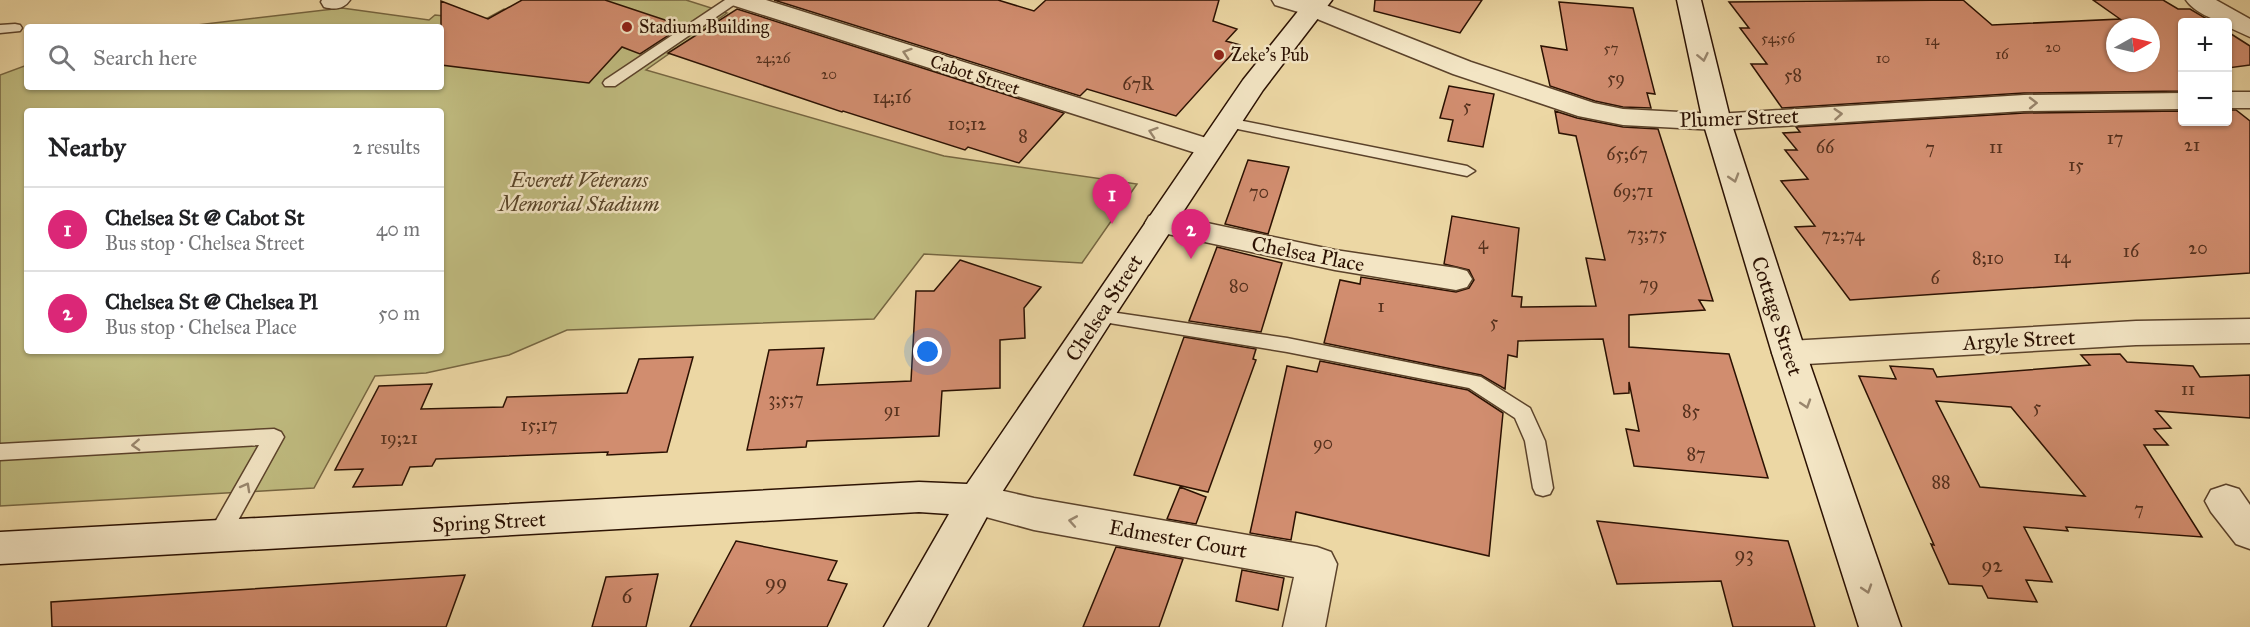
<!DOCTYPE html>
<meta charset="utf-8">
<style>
body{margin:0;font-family:"IM FELL Great Primer",serif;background:#f6f6f6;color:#202124}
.controls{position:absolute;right:18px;top:18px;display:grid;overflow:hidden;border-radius:6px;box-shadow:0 2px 4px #0004}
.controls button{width:54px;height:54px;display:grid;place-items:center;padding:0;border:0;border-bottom:2px solid #e0e0e0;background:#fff;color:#202124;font:30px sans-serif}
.compass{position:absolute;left:2106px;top:18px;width:54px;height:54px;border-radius:50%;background:#fff;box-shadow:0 2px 4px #0004;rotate:82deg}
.you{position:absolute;left:928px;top:352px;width:21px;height:21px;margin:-15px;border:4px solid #fff;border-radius:50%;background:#1a73e8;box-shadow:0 0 0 9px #1a73e833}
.badge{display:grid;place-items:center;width:39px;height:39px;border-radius:50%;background:#db2777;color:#fff;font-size:20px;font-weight:700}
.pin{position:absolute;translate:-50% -50px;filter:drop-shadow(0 2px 3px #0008)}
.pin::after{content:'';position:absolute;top:32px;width:21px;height:18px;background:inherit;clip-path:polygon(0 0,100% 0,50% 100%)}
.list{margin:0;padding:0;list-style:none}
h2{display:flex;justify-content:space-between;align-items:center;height:78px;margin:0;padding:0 24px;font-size:26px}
h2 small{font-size:20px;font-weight:400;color:#757577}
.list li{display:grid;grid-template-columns:39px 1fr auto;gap:18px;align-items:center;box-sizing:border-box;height:84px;padding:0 24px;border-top:2px solid #e0e0e0}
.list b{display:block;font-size:22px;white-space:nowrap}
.list p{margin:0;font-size:20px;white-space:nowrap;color:#757577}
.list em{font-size:20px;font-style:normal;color:#757577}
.icon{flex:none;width:33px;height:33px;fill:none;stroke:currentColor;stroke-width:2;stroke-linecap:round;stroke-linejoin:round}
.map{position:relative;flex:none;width:2250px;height:627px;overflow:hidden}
.search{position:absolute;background:#fff;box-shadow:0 2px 4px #0004;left:24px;top:24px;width:420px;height:66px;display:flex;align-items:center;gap:15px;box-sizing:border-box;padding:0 21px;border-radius:6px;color:#757577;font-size:22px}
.panel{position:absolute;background:#fff;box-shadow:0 2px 4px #0004;left:24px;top:108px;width:420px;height:246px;border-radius:6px}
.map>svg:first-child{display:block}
.green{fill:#c0bc80;stroke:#766641;stroke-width:1.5;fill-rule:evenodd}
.building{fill:#d18d6f;stroke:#2b1102;stroke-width:1.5;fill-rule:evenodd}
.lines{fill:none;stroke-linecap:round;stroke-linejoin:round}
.lane-casing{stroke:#5b422a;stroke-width:3}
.street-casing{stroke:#5b422a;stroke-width:3}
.secondary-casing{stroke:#2b1102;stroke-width:3}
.lane{fill:#f3e5c4;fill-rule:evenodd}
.street{fill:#f3e5c4;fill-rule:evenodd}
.secondary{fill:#f3e5c4;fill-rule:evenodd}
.oneway{stroke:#99866d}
.poi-dot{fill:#8f2418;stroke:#f3e5c4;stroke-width:2}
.labels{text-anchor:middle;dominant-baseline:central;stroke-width:5;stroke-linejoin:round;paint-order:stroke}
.far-number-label{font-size:15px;fill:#54301d}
.far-poi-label{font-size:18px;fill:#2b1102;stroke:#f3e5c4;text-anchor:start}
.far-street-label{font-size:18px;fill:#2b1102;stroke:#f3e5c4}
.number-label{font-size:18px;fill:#54301d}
.street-label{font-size:21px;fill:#2b1102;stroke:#f3e5c4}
.park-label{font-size:21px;font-style:italic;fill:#584428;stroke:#f3e5c4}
.near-number-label{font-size:21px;fill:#54301d}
</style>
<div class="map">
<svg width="2250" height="627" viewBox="0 0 2250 627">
<rect width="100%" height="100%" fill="#ecd7a4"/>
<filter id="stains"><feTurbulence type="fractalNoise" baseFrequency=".00333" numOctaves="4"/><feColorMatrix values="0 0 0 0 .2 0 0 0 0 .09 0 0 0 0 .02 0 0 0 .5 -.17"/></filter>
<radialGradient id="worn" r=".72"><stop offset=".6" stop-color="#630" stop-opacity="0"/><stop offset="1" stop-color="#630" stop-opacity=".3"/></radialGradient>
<path class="green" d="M591,0H686L727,13L646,70L944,156L1137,184L1082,263L924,254L874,319L567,330L509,355L426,373L375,376L314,488L0,506V75L27,65V87H441V27H180L342,8L429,20L435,15L484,20L504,9L549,25ZM27,111H441V351H27Z"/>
<path class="building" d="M522,0H605L683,26L640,54L622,47L589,83L441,65V1L488,19Z
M774,0H998L1034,11L1046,0H1219L1213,21L1237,29L1226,41L1240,45L1176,116L1087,89L1080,96Z
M1375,0H1482L1460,33L1374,11Z
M1963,0L1992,25L2120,19L2093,0H2163L2178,9H2190L2212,22H2182V91L2024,93L1782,108L1751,64H1767L1740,28H1749L1729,2ZM2115,27H2151V63H2115Z
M1559,2L1633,8L1655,94L1647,93L1651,108L1623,107L1595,101L1550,86L1541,46L1567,50Z
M737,9L1064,113L1019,163L968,147L965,150L843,111L842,112L668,53Z
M2228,32L2250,46V65L2228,68Z
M1449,86L1494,94L1483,147L1448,141L1453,120L1440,118Z
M2228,110H2236L2250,121V273L1850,300L1795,227L1815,226L1781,181L1808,179L1785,150H1797L1783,133L1800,132L1796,127L2024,113L2182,111V122H2228Z
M1555,111L1577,118L1623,127L1658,129L1713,301L1699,300L1705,310L1629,315V347L1729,354L1768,478L1634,466L1626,429L1639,431L1629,382V393L1614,394L1603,339L1518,341L1517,357L1508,355L1505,389L1481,375L1324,343L1340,280L1360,284L1361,277L1456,292L1469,288L1474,280L1469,270L1444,264L1452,216L1519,228L1512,296L1522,297L1521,307L1596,306L1586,258L1605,260L1576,136L1559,133Z
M1248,160L1289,167L1268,234L1225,224Z
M1217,247L1282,263L1261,332L1189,321Z
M960,260L1041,287L1024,308L1025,338L1000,340V388L942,391L939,436L807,441L806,447L747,450L769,350L824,348L817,385L911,381L916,291H934Z
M1184,337L1256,349L1253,359L1256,360L1208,492L1134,475Z
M2120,354L2127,362L2193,366L2200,377L2250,375V418L2156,411L2171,428L2154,429L2168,445H2144L2202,537L2066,527L2068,531L2024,527L2052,582L2026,580L2037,602L1988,598L1982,586L1949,584L1931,544L1934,545L1859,376L1896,379L1890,366L1933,369L1937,377L2090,365L2081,355ZM1936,401L2011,407L2085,496L1980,487Z
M693,357L667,452L607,455L608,452L436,459L432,466L410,467L402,485L353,487L363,469L335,470L379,386L432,384L421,409L503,407L507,397L627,393L639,359Z
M1320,361L1468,390L1503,413L1489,556L1296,512L1291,540L1250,533L1287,366L1317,372Z
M1180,487L1206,497L1196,524L1167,519Z
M1597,521L1788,541L1815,627H1733L1721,581L1617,584Z
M736,541L837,561L828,580L847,584L827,627H690Z
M1116,547L1183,559L1159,627H1083Z
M1242,570L1284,578L1278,610L1236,601Z
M658,574L646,627H592L606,577Z
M465,575L446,627H52L51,602Z"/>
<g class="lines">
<defs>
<path id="lane" d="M725,0H741L615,86H605L603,83L605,80Z
M15,24L20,25L22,28L20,31L0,33V25Z
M1228,118L1467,166L1475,171L1467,176L1223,126L1220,123L1223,120Z
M1097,310L1287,338L1481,377L1530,408L1545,441L1553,488L1550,494L1543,496L1536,494L1533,488L1525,441L1515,418L1469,388L1287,352L1091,320L1088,316L1091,312Z
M274,429L281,432L284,437L225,544L217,547L209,544L206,538L259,445L0,460V444Z"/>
<path id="street" d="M322,0H350C344,9 335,10 324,7L321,2Z
M729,0H766L1219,142L1223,148L1219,154L1209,157L1199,154L732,5Z
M1272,0H1310L1323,4L1471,62L1594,103L1623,109L1717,114L2024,95L2182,93V109L2024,111L1717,130L1623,125L1578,116L1453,74L1305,14L1275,5Z
M2186,0H2216L2250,19V37L2228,27V22C2215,22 2193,11 2186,0Z
M2228,92H2250V108H2228Z
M1160,213L1335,250L1456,268L1467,271L1472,279L1467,287L1456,290L1335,270L1149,230L1145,223L1149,216Z
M2250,319V343L2136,345L1789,365L1777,362L1772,353L1777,344L1789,341L2136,321Z
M977,485L1034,498L1317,547L1331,552L1337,564L1325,627H1283L1294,577L1034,530L964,511L958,500L964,489Z
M2226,485L2239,489L2250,505V549L2236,544L2211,512L2205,501L2211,490Z"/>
<path id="secondary" d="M1307,0H1332L1263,90L1114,317L990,511L927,627H884L949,514L919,512L0,564V532L919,482L967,484L1243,80Z
M1677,0H1701L1731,122L1806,353L1901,627H1859L1772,353L1703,122Z"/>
</defs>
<use href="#lane" class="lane-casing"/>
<use href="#street" class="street-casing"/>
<use href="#secondary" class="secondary-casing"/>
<use href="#lane" class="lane"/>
<use href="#street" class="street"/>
<use href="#secondary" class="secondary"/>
</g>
<defs><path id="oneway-chevron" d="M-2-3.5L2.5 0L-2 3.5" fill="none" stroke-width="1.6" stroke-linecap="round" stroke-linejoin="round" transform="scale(1.5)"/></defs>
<g class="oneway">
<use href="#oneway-chevron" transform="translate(907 53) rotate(-162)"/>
<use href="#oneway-chevron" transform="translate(1703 57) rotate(78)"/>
<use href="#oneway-chevron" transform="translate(2033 103) rotate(-1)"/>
<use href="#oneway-chevron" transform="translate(1838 114) rotate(-4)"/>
<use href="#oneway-chevron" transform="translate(1153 132) rotate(-162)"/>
<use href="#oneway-chevron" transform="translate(1734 178) rotate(73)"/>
<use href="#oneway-chevron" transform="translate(1806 404) rotate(72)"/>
<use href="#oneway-chevron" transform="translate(136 445) rotate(177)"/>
<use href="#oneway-chevron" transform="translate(246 487) rotate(-61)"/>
<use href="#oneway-chevron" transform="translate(1073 521) rotate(-170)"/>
<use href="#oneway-chevron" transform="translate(1867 589) rotate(72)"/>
</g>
<g class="poi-dot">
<circle cx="627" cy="27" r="6"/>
<circle cx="1219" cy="55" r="6"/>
</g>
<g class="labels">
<g class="far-number-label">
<text x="1778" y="38">54;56</text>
<text x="1932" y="40">14</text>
<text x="2053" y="47">20</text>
<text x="1611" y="48">57</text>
<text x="2002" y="54">16</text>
<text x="773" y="58">24;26</text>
<text x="1883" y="58">10</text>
<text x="829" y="74">20</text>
</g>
<g class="far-poi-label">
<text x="639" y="27">Stadium Building</text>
<text x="1231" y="55">Zeke's Pub</text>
</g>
<g class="far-street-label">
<text transform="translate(975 75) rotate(18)">Cabot Street</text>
</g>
<g class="number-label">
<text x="1793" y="75">58</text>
<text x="1616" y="78">59</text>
<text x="1138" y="84">67R</text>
<text x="892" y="97">14;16</text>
<text x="1467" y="106">5</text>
<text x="967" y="124">10;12</text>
<text x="1023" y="136">8</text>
<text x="2115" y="138">17</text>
<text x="2192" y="145">21</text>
<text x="1825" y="147">66</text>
<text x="1996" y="147">11</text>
<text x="1930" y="148">7</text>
<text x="1627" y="154">65;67</text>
<text x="2076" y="165">15</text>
<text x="1633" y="191">69;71</text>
<text x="1259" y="192">70</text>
<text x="1647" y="234">73;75</text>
<text x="1843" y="235">72;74</text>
<text x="1483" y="243">4</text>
<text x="2198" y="248">20</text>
<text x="2131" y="251">16</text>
<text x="2062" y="257">14</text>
<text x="1988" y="258">8;10</text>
<text x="1935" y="278">6</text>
<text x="1649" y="284">79</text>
<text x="1239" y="286">80</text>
<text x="1381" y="306">1</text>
<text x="1494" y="322">5</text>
<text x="2188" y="389">11</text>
<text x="786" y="399">3;5;7</text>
<text x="2037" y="407">5</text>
<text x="892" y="410">91</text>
<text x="1691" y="411">85</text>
<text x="539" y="425">15;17</text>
<text x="399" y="438">19;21</text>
<text x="1323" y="443">90</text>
<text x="1696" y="454">87</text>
<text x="1941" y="482">88</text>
<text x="2139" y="509">7</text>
</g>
<g class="street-label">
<text transform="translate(1739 118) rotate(-2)">Plumer Street</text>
<text transform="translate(1308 254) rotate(11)">Chelsea Place</text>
<text transform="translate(1104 308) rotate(-57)">Chelsea Street</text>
<text transform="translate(1777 316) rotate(72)">Cottage Street</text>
<text transform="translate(2019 340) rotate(-3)">Argyle Street</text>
<text transform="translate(489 522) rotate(-3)">Spring Street</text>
<text transform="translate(1178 539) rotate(10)">Edmester Court</text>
</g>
<g class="park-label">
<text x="579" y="180">Everett Veterans<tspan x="579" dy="24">Memorial Stadium</tspan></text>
</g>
<g class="near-number-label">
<text x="1744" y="554">93</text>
<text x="1992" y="565">92</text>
<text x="776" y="582">99</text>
<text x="627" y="596">6</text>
</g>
</g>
<rect width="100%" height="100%" filter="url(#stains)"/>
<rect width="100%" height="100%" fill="url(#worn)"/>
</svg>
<div class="controls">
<button>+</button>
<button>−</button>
</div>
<svg class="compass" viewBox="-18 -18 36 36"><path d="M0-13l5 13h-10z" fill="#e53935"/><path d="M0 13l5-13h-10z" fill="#757577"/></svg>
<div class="you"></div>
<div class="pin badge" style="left:1112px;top:224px">1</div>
<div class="pin badge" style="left:1191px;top:259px">2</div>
<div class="search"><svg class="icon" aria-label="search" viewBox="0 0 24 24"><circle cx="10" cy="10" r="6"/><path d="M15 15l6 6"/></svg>Search here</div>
<section class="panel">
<h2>Nearby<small>2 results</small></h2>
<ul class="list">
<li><span class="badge">1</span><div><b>Chelsea St @ Cabot St</b><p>Bus stop · Chelsea Street</p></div><em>40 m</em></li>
<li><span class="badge">2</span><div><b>Chelsea St @ Chelsea Pl</b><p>Bus stop · Chelsea Place</p></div><em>50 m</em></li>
</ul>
</section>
</div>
